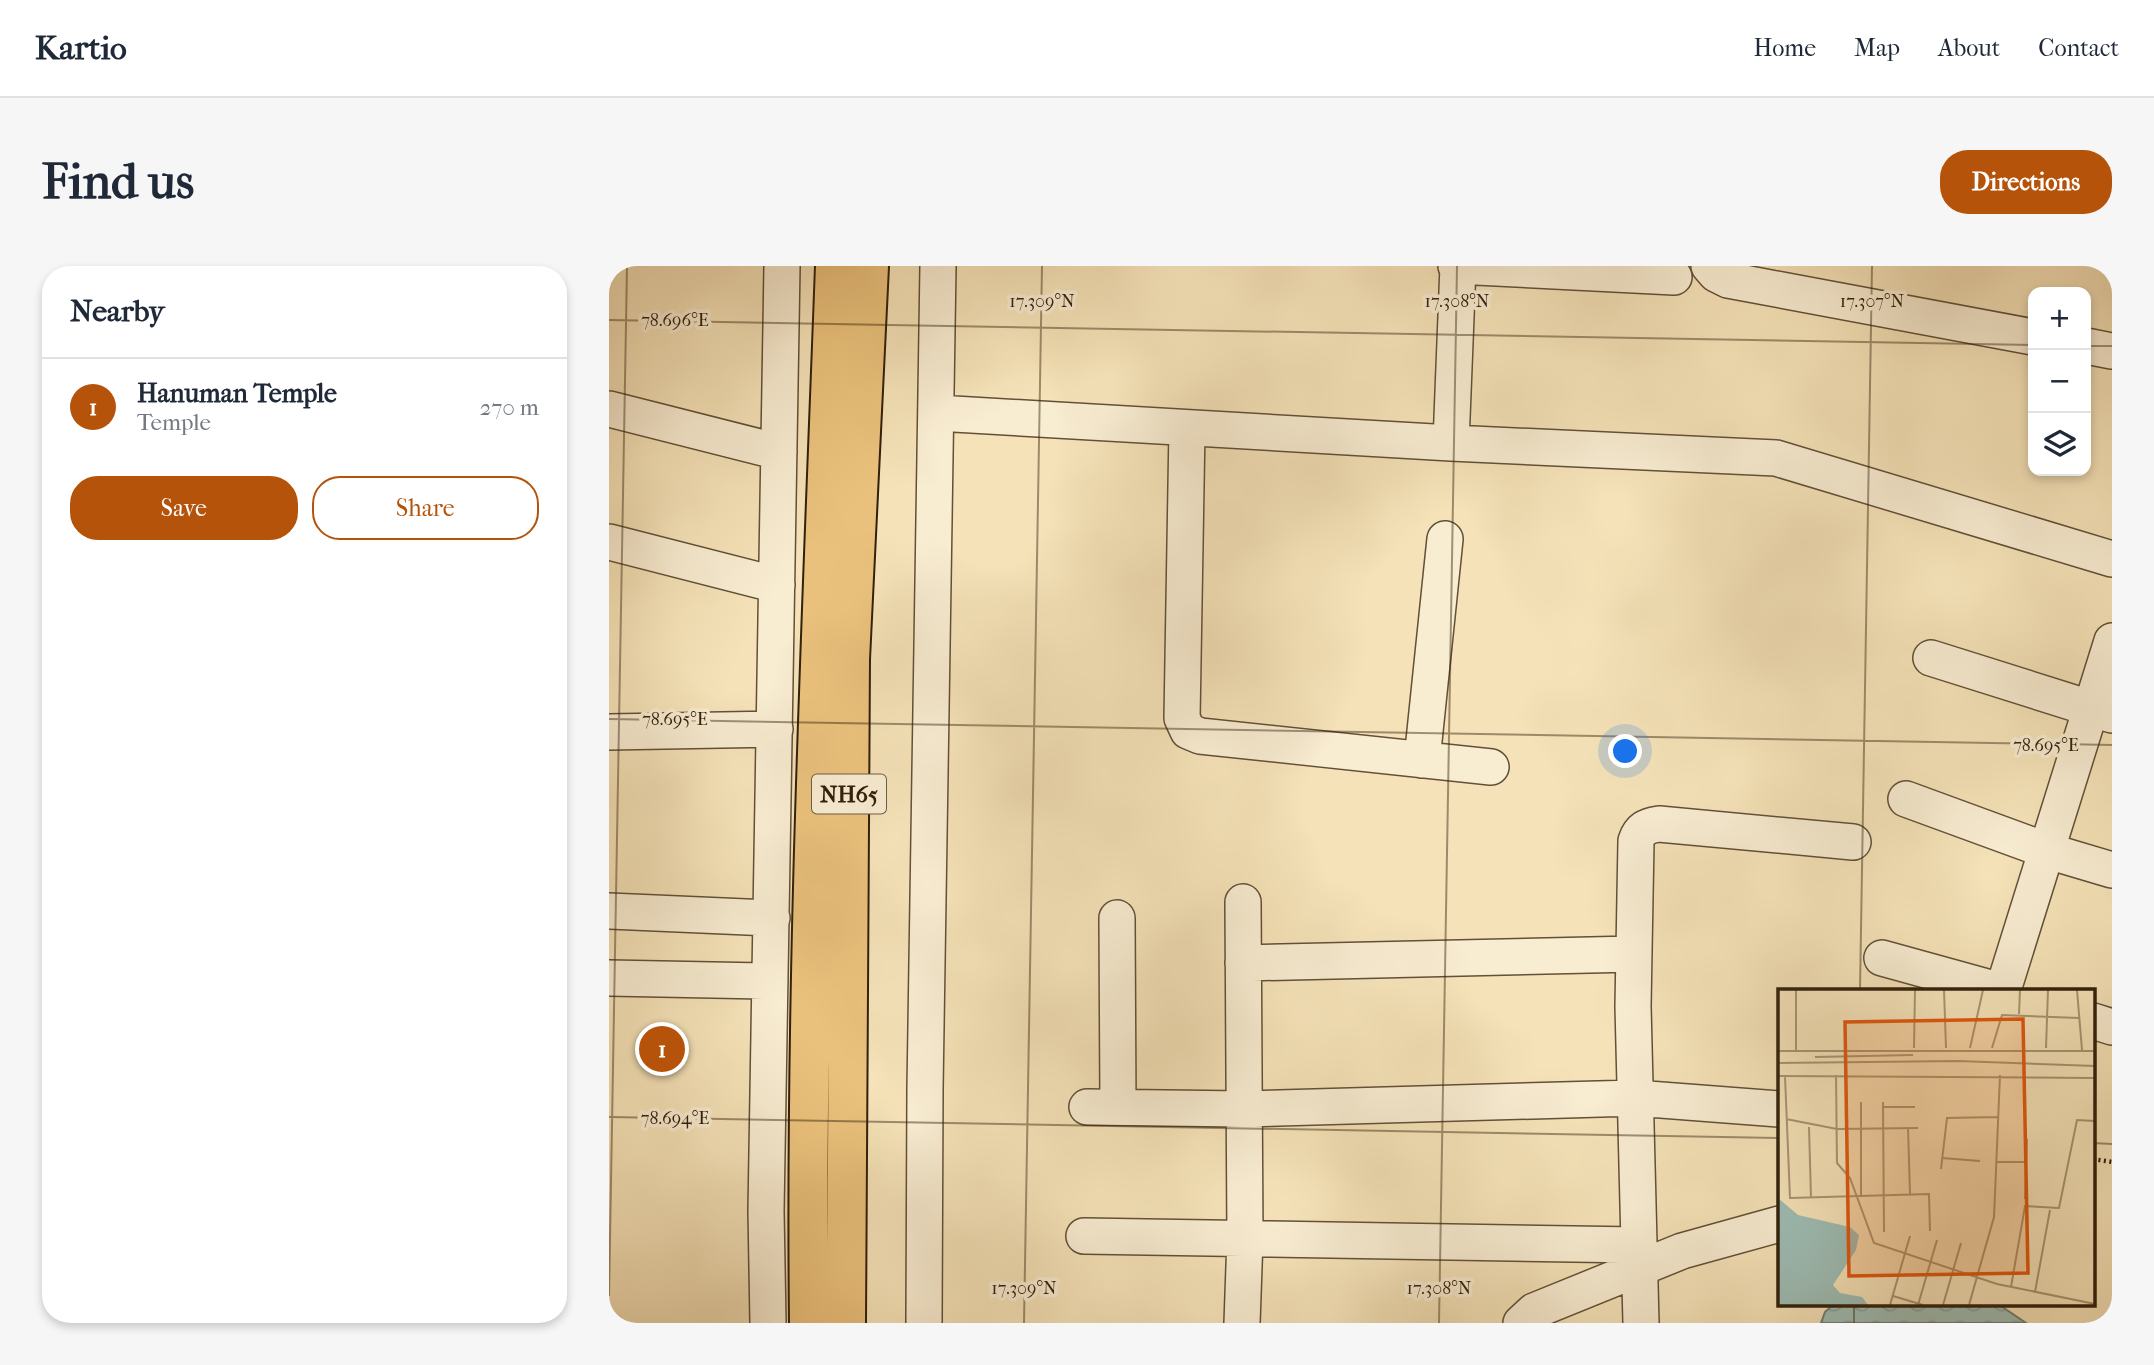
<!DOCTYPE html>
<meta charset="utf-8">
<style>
body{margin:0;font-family:"IM FELL French Canon",serif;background:#f6f6f7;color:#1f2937}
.controls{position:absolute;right:21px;top:21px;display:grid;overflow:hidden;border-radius:14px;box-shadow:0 4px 10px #0003}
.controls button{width:63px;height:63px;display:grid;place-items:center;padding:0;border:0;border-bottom:2px solid #e0e1e3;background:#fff;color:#1f2937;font:35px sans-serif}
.you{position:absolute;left:1017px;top:486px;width:24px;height:24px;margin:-18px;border:5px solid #fff;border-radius:50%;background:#1a73e8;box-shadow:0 0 0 10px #1a73e833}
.badge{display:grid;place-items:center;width:46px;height:46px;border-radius:50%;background:#b45309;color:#fff;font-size:23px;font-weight:700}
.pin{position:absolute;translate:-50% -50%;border:4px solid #fff;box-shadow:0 2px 7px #0006}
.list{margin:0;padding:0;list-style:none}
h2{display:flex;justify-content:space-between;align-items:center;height:91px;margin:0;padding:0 28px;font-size:30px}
h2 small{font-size:23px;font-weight:400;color:#747a83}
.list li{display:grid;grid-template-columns:46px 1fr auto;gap:21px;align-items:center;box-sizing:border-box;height:98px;padding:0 28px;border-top:2px solid #e0e1e3}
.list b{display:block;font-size:26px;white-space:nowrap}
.list p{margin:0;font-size:23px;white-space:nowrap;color:#747a83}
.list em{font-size:23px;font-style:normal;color:#747a83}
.actions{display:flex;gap:14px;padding:21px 28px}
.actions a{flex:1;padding:16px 0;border:2px solid #b45309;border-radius:28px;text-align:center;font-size:24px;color:#b45309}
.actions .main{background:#b45309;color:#fff}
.icon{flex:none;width:38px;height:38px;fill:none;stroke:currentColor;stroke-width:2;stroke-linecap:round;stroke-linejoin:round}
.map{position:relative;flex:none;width:1503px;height:1057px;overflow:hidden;border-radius:28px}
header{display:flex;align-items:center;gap:42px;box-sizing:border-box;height:98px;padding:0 35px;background:#fff;border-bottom:2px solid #e0e1e3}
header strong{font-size:33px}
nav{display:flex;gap:38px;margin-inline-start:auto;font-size:24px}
.intro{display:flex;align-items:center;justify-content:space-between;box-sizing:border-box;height:168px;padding:0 42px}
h1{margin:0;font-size:49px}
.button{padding:18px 32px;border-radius:28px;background:#b45309;color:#fff;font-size:24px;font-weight:700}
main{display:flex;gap:42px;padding:0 42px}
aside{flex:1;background:#fff;border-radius:28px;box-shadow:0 4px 10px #0003}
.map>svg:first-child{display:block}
.water{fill:url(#water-waves);stroke:#727e71;stroke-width:2}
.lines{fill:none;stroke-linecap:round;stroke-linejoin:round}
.minor-casing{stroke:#625037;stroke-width:38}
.highway-casing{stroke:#31200c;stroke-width:42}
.path{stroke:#31200c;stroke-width:4.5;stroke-dasharray:2 3.5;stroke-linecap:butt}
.minor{stroke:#f8ecd1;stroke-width:35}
.highway{stroke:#eac17c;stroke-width:38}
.ticks{fill:none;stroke:#31200c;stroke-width:2;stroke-opacity:0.45}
.labels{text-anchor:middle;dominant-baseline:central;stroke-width:7;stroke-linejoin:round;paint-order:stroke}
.shield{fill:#f8ecd1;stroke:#6d5d47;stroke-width:2}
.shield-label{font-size:23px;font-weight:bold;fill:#31200c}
.inset-road{fill:none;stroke:#a79473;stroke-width:2}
.view{fill:#df560c;fill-opacity:0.15;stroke:#df560c;stroke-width:3.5}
.inset-edge{fill:none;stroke:#31200c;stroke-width:3.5}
.ticks-label{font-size:18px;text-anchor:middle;fill:#31200c;stroke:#f8ecd1;stroke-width:7;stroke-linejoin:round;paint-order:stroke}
</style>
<header>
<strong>Kartio</strong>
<nav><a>Home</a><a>Map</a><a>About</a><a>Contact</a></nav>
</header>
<div class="intro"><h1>Find us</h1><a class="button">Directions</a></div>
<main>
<aside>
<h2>Nearby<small></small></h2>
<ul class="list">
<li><span class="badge">1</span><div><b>Hanuman Temple</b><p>Temple</p></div><em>270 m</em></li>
</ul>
<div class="actions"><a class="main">Save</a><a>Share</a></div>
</aside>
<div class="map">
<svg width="1503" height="1057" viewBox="0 0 1503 1057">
<defs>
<pattern id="water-waves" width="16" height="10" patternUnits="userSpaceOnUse" patternTransform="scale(1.75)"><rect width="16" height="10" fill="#9dbdb5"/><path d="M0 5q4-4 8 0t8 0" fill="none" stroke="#88a29a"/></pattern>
</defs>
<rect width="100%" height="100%" fill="#f5e2b8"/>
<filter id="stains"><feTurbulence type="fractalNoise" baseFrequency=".00286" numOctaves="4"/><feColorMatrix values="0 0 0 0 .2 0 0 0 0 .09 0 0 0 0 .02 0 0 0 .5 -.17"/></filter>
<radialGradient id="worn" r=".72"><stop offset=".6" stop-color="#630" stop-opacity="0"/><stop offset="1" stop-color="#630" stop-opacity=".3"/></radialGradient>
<path class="water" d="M1225,1038H1389L1417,1057H1212L1216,1046Z"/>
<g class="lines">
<defs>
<path id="minor" d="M847,0L1065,11
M1100,0L1107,8L1119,14L1424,71
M1477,80L1503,85
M0,143L170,186
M328,147L842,177L1167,192L1503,293
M578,162L573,452L579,465L591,470L882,501
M842,177L849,0
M0,276L168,319
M1322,392L1503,449
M0,466L166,463
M813,494L836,273
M1297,533L1439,585L1503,604
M0,645L163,652
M508,652L509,841
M1273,692L1389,724
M634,697L1025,688
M0,712L161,715
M1394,724L1503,375
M1484,755L1503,761
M478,841L635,843L1026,832L1170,843
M475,970L1029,979
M159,1057L157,945L173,0
M315,1057L316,823L329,0
M633,1057L636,972L634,636
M912,1057L925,1045L1073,985L1170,958
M1032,1057L1024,740L1027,575C1031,563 1037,560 1050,558L1244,576"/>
<path id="highway" d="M200,1057C196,705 213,352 226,0
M237,1057L241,393L260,0"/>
</defs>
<use href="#minor" class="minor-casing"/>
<use href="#highway" class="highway-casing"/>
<path class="path" d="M1484,893L1503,896"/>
<use href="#minor" class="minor"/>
<use href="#highway" class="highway"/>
</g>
<path class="ticks" d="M0,54L1424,79M1477,80H1503M0,453L1503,479M1251,724L1263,0M0,851L1170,872M1484,877L1503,878M0,1030L18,0M415,1057L433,0M830,1057L848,0M1245,1057V1038"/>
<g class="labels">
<rect class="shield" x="203" y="508.5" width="74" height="39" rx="5"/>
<g class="shield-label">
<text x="240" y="528">NH65</text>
</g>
</g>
<g transform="translate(1169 723)">
<rect width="317" height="317" fill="#f5e2b8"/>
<path d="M0,209L20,226L72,238L81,246L78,261L55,296L62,304L84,308L90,316H0Z" fill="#9dbdb5"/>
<path class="inset-road" d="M166,1L168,59M299,1L304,61M241,25L242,1M136,59L137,1M192,59L205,1M214,59L224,26L301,29M268,59L270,1M18,61V1M0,62H317M37,68L135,66M0,74L180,72L317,77M58,86L59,174L72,189L96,254L219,295L317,315M0,87L317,89M7,87L12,209L151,205L152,242M83,113V207M105,113L106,243M105,118H137M8,130L59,140L140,139M31,138L33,209M130,139L132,205M164,169L202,172M218,173H248M163,180L169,129L220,128M247,210L249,150M233,298L247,217L281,219L299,131L317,132M257,303L272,221M115,307L145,316M112,316L132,247M140,316L159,251M165,316L183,254M191,316L216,228L222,86"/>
<path class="view" d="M245,30L250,284L71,287L67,33Z"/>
<rect width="317" height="317" class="inset-edge"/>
</g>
<g class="ticks-label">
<text x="433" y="41">17.309°N</text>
<text x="848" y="41">17.308°N</text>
<text x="1263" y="41">17.307°N</text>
<text x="66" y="60">78.696°E</text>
<text x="66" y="459">78.695°E</text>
<text x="1437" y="485">78.695°E</text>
<text x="66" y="858">78.694°E</text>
<text x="415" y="1028">17.309°N</text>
<text x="830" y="1028">17.308°N</text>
</g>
<rect width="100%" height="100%" filter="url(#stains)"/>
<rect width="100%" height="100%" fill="url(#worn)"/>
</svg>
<div class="controls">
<button>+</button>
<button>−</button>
<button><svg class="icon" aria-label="layers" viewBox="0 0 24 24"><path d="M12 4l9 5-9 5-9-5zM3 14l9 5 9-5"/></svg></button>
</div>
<div class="you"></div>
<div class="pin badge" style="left:53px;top:783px">1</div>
</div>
</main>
